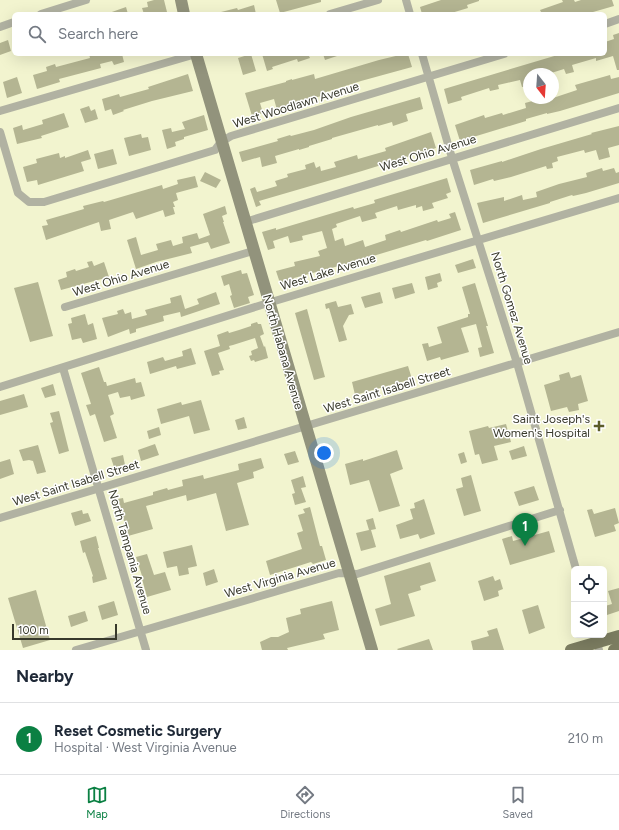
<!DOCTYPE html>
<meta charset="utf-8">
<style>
body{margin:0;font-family:Figtree,sans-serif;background:#f6f6f7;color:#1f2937}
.controls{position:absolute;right:12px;bottom:12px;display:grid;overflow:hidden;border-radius:6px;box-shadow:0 4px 16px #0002}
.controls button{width:36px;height:36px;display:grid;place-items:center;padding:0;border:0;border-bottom:1px solid #e0e1e3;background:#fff;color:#1f2937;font:20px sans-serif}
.compass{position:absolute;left:523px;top:68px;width:36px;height:36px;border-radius:50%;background:#fff;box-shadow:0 4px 16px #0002;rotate:163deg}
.scale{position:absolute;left:12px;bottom:10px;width:105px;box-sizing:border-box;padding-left:4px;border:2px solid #38392b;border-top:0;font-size:11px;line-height:14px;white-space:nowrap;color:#38392b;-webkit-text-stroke:3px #fff;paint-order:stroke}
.you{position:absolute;left:324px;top:453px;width:14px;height:14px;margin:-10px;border:3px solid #fff;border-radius:50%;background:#1a73e8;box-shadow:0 0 0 6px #1a73e833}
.badge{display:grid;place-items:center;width:26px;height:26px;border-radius:50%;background:#0b8043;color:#fff;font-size:13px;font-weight:700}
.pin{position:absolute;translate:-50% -33px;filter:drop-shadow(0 1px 2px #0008)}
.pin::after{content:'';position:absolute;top:21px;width:14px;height:12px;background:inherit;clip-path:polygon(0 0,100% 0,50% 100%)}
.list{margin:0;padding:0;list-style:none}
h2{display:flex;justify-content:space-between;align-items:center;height:52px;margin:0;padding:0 16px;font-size:17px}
h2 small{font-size:13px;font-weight:400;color:#747a83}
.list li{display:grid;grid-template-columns:26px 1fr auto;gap:12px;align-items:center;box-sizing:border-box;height:72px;padding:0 16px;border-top:1px solid #e0e1e3}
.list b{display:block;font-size:15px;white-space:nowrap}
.list p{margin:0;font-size:13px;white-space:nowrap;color:#747a83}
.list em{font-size:13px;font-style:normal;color:#747a83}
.icon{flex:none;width:22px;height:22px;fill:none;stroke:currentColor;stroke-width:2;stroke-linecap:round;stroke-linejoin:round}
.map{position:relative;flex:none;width:619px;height:650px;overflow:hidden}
.search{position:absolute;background:#fff;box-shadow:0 4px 16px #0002;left:12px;right:12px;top:12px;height:44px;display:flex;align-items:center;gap:10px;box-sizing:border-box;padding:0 14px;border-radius:6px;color:#747a83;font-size:15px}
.sheet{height:124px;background:#fff}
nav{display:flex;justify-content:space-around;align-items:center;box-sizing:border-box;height:56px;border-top:1px solid #e0e1e3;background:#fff;font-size:11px;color:#747a83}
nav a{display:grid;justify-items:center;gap:2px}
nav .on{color:#0b8043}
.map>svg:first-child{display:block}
.building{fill:#b4b592}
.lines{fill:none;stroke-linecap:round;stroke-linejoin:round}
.street{stroke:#b1b2a2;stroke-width:8}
.secondary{stroke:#92937c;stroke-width:12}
.primary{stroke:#7c7d61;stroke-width:12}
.poi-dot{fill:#5b5c29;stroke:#fff;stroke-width:1.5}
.labels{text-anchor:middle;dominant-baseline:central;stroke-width:3;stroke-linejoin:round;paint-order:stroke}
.street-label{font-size:12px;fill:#38392b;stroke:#fff}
.poi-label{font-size:12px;fill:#38392b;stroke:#fff;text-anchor:end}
</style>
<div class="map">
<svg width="619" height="650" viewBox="0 0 619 650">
<rect width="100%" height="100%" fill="#f2f4cf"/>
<path class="building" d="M154,0H164L167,12L160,14H144L142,8L148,7L147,2Z
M276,0H321V2L280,13Z
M441,0H479V1L467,5L468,8L448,14H422L420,7Z
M562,0H574L575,2L581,0H612L614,6L586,14H542L540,10L563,2Z
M254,5L256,14H221V12L237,8L238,10Z
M126,7L128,14H109V13Z
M619,33V70H617L613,56L596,61V58L572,65L574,72L566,74L564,69L548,74H529V86L522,87L520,80L498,85L499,89L490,91L489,88L461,97L462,100L448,104L444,89L561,54H605V42L614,39L613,35Z
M8,40L11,51L0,55V43Z
M89,54H122L124,62L114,65L112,61L100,64L101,68L59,79L60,82L37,89L33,75L47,71L46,67L55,64L56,67L90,58Z
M251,54L256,71L243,75L238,58Z
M262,54H310V55L309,56L310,58L298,62L297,59L272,67L273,69L267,71Z
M323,54H340V55L325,60Z
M404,54H408L412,67L361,81L320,94L321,96L277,110L274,99L260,103L263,113L252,116L245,93L286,82V81L292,79V80L314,74L315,79L379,60Z
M188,74L193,91L152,101L123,110L124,111L113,115L111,109L105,111L102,99L119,94L120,97L149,89L148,87Z
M610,75L611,79L619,77V93L560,111L547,114V113L526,119V121L506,127L460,141L455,125L484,115L485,118L502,113L503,115L526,108L525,103L540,99V101L553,98L577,90L575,85Z
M17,77L22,93L7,98L3,82Z
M420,97L423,109L406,114L408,121L393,126L392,122L378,126V125L332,138V139L309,146V147L299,150V149L275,156L277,163L262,167L260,157L242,162L239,152L278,141L277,139L290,135L291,136L314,130L351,117Z
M89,106L91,111L95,109L98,119L85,123L80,109Z
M64,113L69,127L41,136L42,138L17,144L13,128L22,125L23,130L43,124L42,120Z
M204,115L208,130L184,137V139L175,142L176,146L167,149L162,130L171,128L172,132L185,129L182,122Z
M619,126V145L608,148L610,157L599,160L596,150L585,153L584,150L557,157L558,161L552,163L553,168L547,169L546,166L511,177L494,181L493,179L474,185L470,170L502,161V162L541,149L592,134L591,133Z
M431,132L436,148L362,171L259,201L261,205L256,207L250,189L255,187L257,192L277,186L275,181L288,177L287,174L306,169L305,165L314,162L316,168L320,166L321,171L336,167L334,162L357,155L358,159L386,151L385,148Z
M141,134L142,138L148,137L151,150L129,156L124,138Z
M113,149L117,164L98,169L94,154Z
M88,150L91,159L81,162L84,171L38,185L37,180L27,182L23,167L37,163L36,159L59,153L60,158L65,156V158Z
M602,168L603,171L614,168L616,173L619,172V183L586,193L573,196L572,195L550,202V203L483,223L477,203L504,197V201L522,195L523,200L537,197L536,192L559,184L587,177L586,173Z
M205,172L221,180L216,188L200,181Z
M195,176L198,187L176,193L178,200L173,202L175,207H173L175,214L165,217L163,210L136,219L133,212L109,220L111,229L101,231L99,222L46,240L42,226L48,225L46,220L84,209L83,206L103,201L104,202L162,185L163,189L178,184L177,180Z
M447,178L451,192L446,194L448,198L432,203L434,208L423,211L422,206L416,208V205L398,210L397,206L375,213L377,218L362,222L360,216L336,224L337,227L332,229L335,241L343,238L345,246L363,240L365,247L386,240L385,235L400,230L401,232L437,220L438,222L451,218L449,214L455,212L461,230L427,241L426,240L350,263L294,278L295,281L281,286L276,271L295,266L294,262L320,256L318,251L327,248L322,231L302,236L303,240L290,243L288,236L273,241L275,248L268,250L262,232L276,228V230L353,207L354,209L375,203L374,200Z
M225,206L227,214L222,216L224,222H223L230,243L211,249L208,242L190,247L192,253L156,262L136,269L127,240L136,237L141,255L158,250L156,244L171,240L173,246L183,243L182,237L197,233L199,239L210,235L203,214Z
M473,259L476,268L458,273L455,265Z
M92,261L94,266L104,262L109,277L61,290L58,280L67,277L66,272L75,269L76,271L89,267L87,262Z
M241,270L242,274L247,273L254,295L248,297L250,303L234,308L230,296L232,295L229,284L224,286L221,276Z
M440,273L442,281L437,283L438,287L428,290L425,277Z
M38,282L53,336L30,342L14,288Z
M412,283L415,293L395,299L392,288Z
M475,283L488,326H486L494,353L480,357L478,348L482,347L476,324L461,328L469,352L441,360L440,357L427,361L422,344L428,343L429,347L442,343L437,327L468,317V314H470L462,287Z
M216,292L220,304L181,317L180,312L163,316L164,321L136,329V332L130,334L129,329L108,337L102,318L118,314L117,311L123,309L125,314L131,312L132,319L147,315L145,310L171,303L170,298L181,295L185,309L199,304L197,299Z
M380,292L383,303L365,308L361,297Z
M336,301L338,307L351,304L354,314L349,315L343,326L347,340L339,342L329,308L326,309L325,304Z
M307,309L325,377L314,380L295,313Z
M85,314L88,325L93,323L97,339L83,343L81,338L72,340L68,324L72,323L71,318Z
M257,322L258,324H261L264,334L260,336L264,347L265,346L268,358L255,362L254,360L251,361L249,356L252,355L251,351L258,348L255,338L233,345L229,346L230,349L218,353L224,370L219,371L220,374L212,376L204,351L220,346L217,335L228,331L229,333L239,330L251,326V324Z
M191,348L196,364L177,369L176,366L150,374L147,362L163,357L165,361L183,356L182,351Z
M408,366L412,379L355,395L352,382Z
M99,367L104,382H106L107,386L135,378L136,383L141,382L145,396L131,400L130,396L120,398L118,392L108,395L114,414L110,416L117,438L104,442L95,414L90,416L86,405L91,404L81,373Z
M569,372L571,378L581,375L588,401L578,404L579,410L569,412L567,407L551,411L544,385L560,380L559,375Z
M53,384L56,395L45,398L41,388Z
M24,394L28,407L0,415V401Z
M201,400L210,430L194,434L189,416L161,424L157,409L181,402L182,405Z
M59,411L69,451L59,454L50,423L53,422L50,413Z
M244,417L247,428L238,430L235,420Z
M506,424L511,442L494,446L498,460L482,464L479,454L475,455L469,431L488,426L489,428Z
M159,427L161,435L149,439L147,431Z
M155,444L159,455L141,461L138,450Z
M38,445L46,472L37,474L33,461L29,460L23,461L19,450Z
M524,446L527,456L512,460L509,451Z
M397,450L403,469L390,474L400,506L379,512L369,480L350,485L345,464L363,459V461Z
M295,451L299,462L288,465L284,454Z
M464,452L467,462L461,464L458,454Z
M123,455L125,465L114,467L111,458Z
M261,458L264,468L253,472L254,478L237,483L249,525L226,531L216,493L187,501L186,495L146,506L153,529L128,536L121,510L116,511L113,500L123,498L124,503L153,495V492L167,488L168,490L183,486L182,480L203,475L204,479L239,470L238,464Z
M10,459L14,474L0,479V462Z
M471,475L481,511L464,516L456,489L463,487L461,478Z
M303,476L306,487L301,488L306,502L295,505L292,494L295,493L291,480Z
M534,486L539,500L519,506L514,492Z
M424,499L435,534L420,539L418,534L400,539L396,525L413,519L410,509L415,508L414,503Z
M310,507L320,546H322L326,560L313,564L311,562L270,575L266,561L302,549L297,533L303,531L298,515L305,513L303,509Z
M615,508L619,523L614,525L616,531L595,537L587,510L592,509L594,514Z
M82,510L83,514L88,513L91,521L75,526L71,513Z
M373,518L376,529L371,530L376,547L361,551L356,533L369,530L366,520Z
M549,531L555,552L510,565L502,539L512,536L513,541Z
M96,536L99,548H98L107,579L93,583L92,577L93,576L85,552L83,553L80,541Z
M192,545L197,566L188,568L189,574L179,576L177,566L167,568L163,552Z
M147,554L154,575L165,572L171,590L147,597L142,579H143L136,557Z
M430,562L436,581L420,586L421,590L408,594L415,616L380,626L375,609L391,604L384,576Z
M214,569L218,582L206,586L203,573Z
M493,576L495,581L500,579L503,589L498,591L499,596L484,601L478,581Z
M619,588V611L607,615L605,606L612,604L608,591Z
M36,590L50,640L23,648L8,598Z
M114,601L118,615L102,620L98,606Z
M332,601L339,630L323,634L325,639L287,648L288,650H262L260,642L271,637H278L289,632L286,618L301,614L300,609Z
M538,605L545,628L529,634L522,610Z
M85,611L88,621L71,627L68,616Z
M497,628L504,650H473L471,641L489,636L487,631Z
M429,639L433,650H398L397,649Z"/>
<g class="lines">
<path class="street" d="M406,0L410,14
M41,14L86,0
M330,14L378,0
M605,24L619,19
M0,27L14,22
M422,54L452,158L517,363L576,569
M0,111L196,54
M0,132L18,193L29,202H44L215,150L221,142L231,136L504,54
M245,222L619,108
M65,307L253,251
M63,368L146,650
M0,387L268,303L619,198
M0,518L619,332
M595,635L599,650
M76,650L339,573L357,574L560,510"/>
<path class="secondary" d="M181,0L184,14
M196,54L372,650"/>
<path class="primary" d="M571,650L619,636
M614,650L619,648"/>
</g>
<path class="poi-dot" d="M597 420h4v4h4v4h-4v4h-4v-4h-4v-4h4z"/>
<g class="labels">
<g class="street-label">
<text transform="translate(296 105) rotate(-17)">West Woodlawn Avenue</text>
<text transform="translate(428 153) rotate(-17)">West Ohio Avenue</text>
<text transform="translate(328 272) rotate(-17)">West Lake Avenue</text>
<text transform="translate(121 278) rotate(-17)">West Ohio Avenue</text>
<text transform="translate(512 308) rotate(73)">North Gomez Avenue</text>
<text transform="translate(283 352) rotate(74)">North Habana Avenue</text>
<text transform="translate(387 390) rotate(-17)">West Saint Isabell Street</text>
<text transform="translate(76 483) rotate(-17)">West Saint Isabell Street</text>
<text transform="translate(130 552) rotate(74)">North Tampania Avenue</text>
<text transform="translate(280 578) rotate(-16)">West Virginia Avenue</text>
</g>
<g class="poi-label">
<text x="590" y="419">Saint Joseph's<tspan x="590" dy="14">Women's Hospital</tspan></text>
</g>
</g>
</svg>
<div class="controls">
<button><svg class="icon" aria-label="locate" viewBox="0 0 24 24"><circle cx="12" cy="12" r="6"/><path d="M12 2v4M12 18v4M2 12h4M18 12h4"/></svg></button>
<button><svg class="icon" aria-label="layers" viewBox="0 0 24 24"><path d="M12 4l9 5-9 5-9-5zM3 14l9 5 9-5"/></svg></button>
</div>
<svg class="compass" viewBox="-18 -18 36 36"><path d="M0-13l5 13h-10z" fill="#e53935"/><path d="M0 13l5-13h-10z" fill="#747a83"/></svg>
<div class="scale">100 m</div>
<div class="you"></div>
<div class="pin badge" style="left:525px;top:546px">1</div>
<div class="search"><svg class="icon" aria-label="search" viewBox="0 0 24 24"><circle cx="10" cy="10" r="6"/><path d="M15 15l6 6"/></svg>Search here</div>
</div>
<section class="sheet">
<h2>Nearby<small></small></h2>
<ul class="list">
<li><span class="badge">1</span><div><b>Reset Cosmetic Surgery</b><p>Hospital · West Virginia Avenue</p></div><em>210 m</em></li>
</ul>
</section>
<nav>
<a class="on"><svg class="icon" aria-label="map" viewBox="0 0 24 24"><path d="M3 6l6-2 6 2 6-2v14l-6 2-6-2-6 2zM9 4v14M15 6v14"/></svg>Map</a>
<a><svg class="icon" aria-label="directions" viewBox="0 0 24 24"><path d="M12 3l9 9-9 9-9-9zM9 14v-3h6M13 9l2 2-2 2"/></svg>Directions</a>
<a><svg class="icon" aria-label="saved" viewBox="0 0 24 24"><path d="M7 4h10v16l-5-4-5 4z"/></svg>Saved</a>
</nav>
